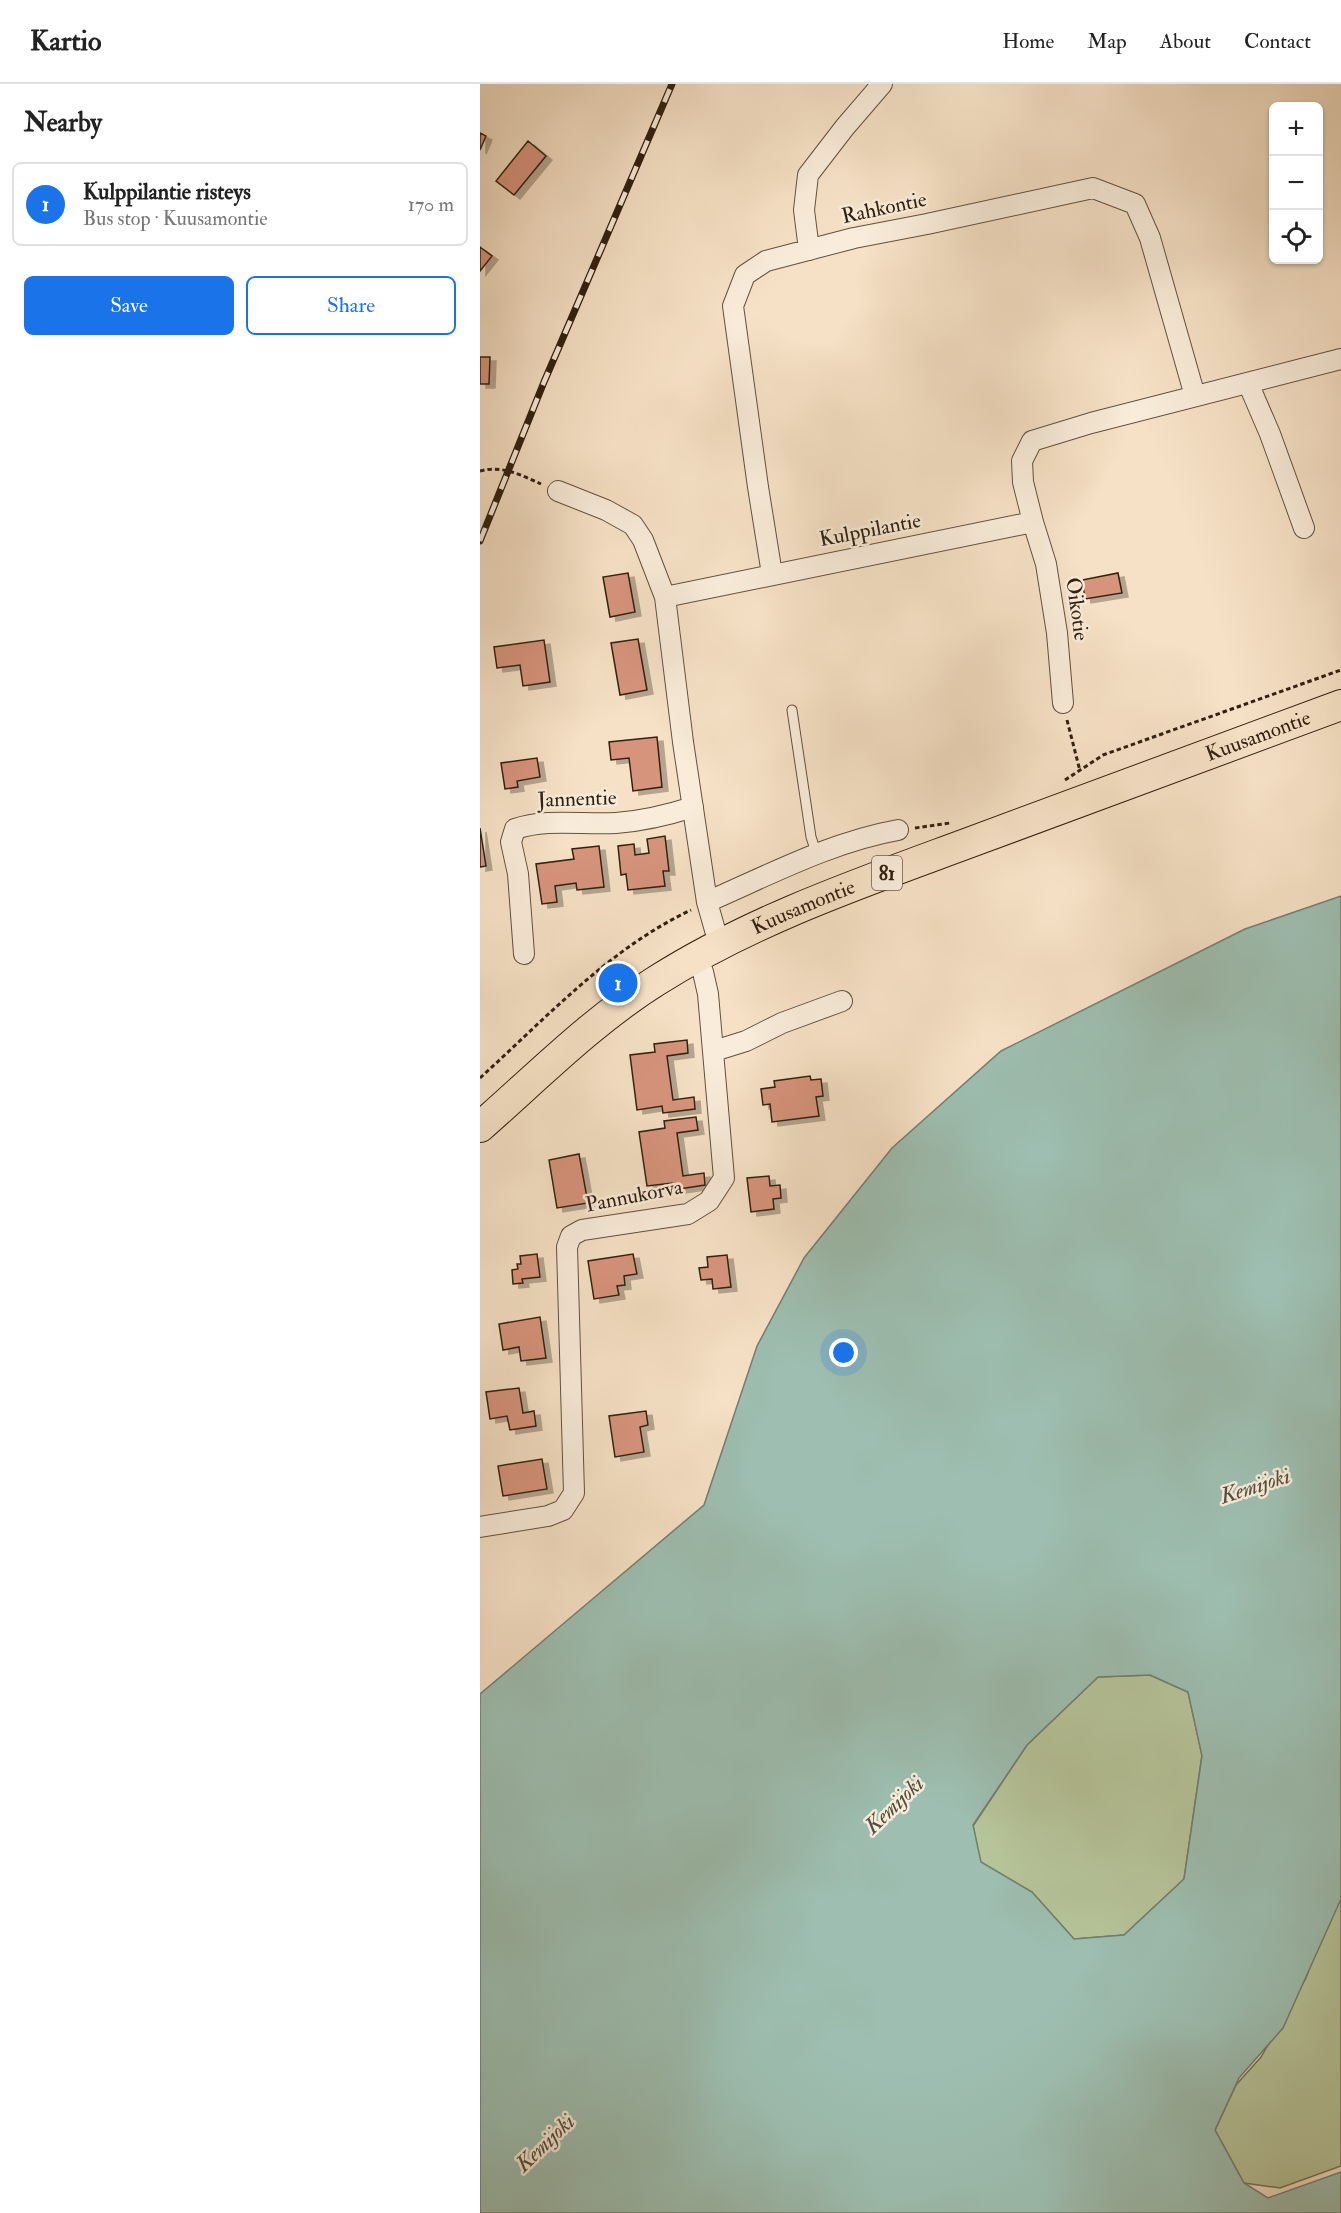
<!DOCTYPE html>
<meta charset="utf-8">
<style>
body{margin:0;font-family:"IM FELL Double Pica",serif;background:#f6f6f6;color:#222}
.controls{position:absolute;right:18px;top:18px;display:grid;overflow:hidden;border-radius:9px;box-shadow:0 2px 4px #0004}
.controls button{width:54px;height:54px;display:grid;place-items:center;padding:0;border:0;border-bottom:2px solid #e0e0e0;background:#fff;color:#222;font:30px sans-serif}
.you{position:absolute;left:364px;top:1269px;width:21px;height:21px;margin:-15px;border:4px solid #fff;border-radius:50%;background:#1a73e8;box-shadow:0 0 0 9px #1a73e833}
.badge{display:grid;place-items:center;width:39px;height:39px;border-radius:50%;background:#1a73e8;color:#fff;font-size:20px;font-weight:700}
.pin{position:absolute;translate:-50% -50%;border:3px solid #fff;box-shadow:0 2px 6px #0006}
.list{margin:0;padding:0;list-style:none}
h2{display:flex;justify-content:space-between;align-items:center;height:78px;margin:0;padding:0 24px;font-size:26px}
h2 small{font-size:20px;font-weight:400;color:#767676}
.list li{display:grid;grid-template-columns:39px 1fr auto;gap:18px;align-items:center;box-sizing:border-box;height:84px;margin:0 12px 12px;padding:0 12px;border:2px solid #e0e0e0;border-radius:9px}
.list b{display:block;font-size:22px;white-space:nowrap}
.list p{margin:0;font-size:20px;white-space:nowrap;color:#767676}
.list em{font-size:20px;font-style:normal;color:#767676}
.actions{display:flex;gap:12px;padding:18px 24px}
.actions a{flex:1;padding:14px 0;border:2px solid #1a73e8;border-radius:9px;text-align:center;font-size:21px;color:#1a73e8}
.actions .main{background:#1a73e8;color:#fff}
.icon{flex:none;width:33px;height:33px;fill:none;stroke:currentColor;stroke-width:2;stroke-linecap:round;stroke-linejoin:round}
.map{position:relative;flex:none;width:861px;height:2129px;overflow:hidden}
header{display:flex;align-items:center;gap:36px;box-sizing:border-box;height:84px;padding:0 30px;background:#fff;border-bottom:2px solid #e0e0e0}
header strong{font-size:28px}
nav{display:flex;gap:33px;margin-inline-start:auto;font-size:21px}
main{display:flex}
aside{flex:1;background:#fff}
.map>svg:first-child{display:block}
.green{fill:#b6c49a;stroke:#747255;stroke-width:1.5}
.water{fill:#9dbeb0;stroke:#727f70;stroke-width:1.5;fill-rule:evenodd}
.building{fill:#d7947d;stroke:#312010;stroke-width:1.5;filter:url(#shadow)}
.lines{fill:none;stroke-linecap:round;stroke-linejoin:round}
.lane-casing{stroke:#62503e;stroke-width:11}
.street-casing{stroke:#62503e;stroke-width:22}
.primary-casing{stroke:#312010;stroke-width:32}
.path{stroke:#312010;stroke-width:3;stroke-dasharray:4.5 3;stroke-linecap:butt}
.lane{stroke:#f9ecda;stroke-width:9}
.street{stroke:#f9ecda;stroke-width:20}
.primary{stroke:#f6e1c6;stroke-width:30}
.rail-casing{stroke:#312010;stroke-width:7}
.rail{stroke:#f9ecda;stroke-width:4.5;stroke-dasharray:14;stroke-linecap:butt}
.labels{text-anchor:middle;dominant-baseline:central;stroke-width:5;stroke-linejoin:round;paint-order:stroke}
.shield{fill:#f9ecda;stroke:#6d5d4d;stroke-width:1.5}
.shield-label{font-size:20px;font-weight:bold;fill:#312010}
.street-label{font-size:21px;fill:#312010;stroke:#f9ecda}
.water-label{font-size:22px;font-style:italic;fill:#514f40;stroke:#f9ecda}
</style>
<header>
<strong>Kartio</strong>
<nav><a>Home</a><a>Map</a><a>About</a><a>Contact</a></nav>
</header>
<main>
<aside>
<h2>Nearby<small></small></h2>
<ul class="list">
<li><span class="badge">1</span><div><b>Kulppilantie risteys</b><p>Bus stop · Kuusamontie</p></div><em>170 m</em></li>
</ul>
<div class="actions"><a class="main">Save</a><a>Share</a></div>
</aside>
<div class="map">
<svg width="861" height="2129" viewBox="0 0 861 2129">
<defs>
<filter id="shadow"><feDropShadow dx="6" dy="4" stdDeviation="0" flood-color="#0004"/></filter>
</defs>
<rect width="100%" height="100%" fill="#f6e1c6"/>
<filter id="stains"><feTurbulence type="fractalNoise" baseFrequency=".00333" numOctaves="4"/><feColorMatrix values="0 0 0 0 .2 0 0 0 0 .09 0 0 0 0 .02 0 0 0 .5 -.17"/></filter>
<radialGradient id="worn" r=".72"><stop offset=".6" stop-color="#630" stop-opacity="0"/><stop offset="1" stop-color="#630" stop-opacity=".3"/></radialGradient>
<path class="green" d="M670,1591L708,1608L722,1671L704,1795L644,1851L594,1855L552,1808L500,1778L493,1742L547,1661L618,1593Z
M861,1796V2082L800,2104L764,2099L735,2046L756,2001L781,1973L826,1894Z"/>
<path class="water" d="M861,812V1815L803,1944L759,1994L735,2046L764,2099L788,2114L861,2088V2129H0V1610L224,1421L277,1262L324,1174L412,1064L521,967L765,845ZM670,1591L708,1608L722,1672L704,1795L644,1851L594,1855L552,1808L501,1778L493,1741L547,1661L618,1593Z"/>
<path class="building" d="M0,49L6,52L0,66Z
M48,57L66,72L34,111L16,97Z
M0,163L12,172L0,187Z
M0,273H10L9,300H0Z
M148,489L155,528L130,533L123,493Z
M638,489L642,509L605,515L602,496Z
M158,555L167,606L140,611L131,559Z
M64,556L70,598L43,602L40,581L17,584L14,563Z
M177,653L182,703L153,707L149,674L131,676L129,658Z
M57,674L60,693L37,697L38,703L25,705L21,679Z
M0,744L6,782L0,783Z
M185,752L189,787H183L185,802L148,806L146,790L141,791L138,762L154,760L155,771L169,769L167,755Z
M119,762L124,803L97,806L96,799L75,802L77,818L62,820L56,780L94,775L92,765Z
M207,956L208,969L187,972L193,1016L214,1013L215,1025L183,1029L182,1022L157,1026L150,971L175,968L174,960Z
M330,992L331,996L341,995L343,1012L336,1013L339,1032L292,1038L290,1020L283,1021L281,1005L295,1003L294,997Z
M216,1033L218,1046L197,1049L203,1092L224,1089L225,1101L193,1106L192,1099L167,1102L159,1048L185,1044L184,1037Z
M99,1070L108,1119L77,1124L69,1076Z
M289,1092L290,1102L300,1101L301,1114L293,1115L294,1125L271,1128L267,1094Z
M57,1170L60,1193L42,1195L43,1199L33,1200L32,1186L38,1185L37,1180H41L40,1172Z
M153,1170L157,1190L144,1192L145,1201L137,1202L139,1211L114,1215L108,1177Z
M247,1171L251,1203L233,1205L232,1195L221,1196L219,1184L228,1183L227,1173Z
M60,1233L66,1274L41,1277L39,1263L23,1266L19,1240Z
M39,1304L43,1329L54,1327L56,1342L30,1346L27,1332L10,1335L6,1308Z
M166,1327L168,1341L160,1343L164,1368L135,1373L129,1332Z
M62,1375L67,1405L23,1412L18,1382Z"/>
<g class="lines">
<defs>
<path id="lane" d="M312,626L331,753L337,771"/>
<path id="street" d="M329,166L324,126L328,91L365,43L402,0
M768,299L790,350L824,444
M78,407L126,426L153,441L163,456L185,513L203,658L227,818L239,860
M553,438L566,480L577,549L583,619
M292,490L278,403L253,222L265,191L286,177L374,154L447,140L613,104L655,120L670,154L715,312
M185,513L553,438L543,398L542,377L552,357L611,339L861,275
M227,818C289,791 351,758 418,746
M44,870L38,790L31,758L35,745C67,734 103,741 136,739C163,737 188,731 213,723
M234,967L266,957L302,939L362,917
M0,1443L68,1432L83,1426L94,1409L87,1163L91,1152L102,1146L208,1130L229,1117L244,1094L228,910L223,888L217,873"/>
<g id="primary">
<path id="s1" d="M0,1043C57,993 112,937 176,897C274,835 383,798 491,758C615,712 738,666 861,621"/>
</g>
</defs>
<use href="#lane" class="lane-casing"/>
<use href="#street" class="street-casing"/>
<use href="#primary" class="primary-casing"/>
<path class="path" d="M0,387C22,381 41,391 61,400
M587,636L600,687
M585,696L623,671L861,586
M435,744L470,739
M122,882L135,896
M0,994C66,934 130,864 211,826"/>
<use href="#lane" class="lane"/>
<use href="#street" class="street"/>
<use href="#primary" class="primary"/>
<defs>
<path id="rail" d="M0,457L64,298L192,0"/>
</defs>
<use href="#rail" class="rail-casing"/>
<use href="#rail" class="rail"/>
</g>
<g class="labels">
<rect class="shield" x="392" y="772" width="30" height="34" rx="4.5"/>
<g class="shield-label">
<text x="407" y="789">81</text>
</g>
<g class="street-label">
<text transform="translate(404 124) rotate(-12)">Rahkontie</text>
<text transform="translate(390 446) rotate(-11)">Kulppilantie</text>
<text transform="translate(597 525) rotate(82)">Oikotie</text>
<text stroke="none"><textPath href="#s1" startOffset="880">Kuusamontie</textPath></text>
<text transform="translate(97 715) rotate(-2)">Jannentie</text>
<text stroke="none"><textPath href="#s1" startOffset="394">Kuusamontie</textPath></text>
<text transform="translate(154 1112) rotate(-11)">Pannukorva</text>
</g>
<g class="water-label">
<text transform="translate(775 1402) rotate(-18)">Kemijoki</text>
<text transform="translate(414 1721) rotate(-44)">Kemijoki</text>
<text transform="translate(65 2059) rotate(-44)">Kemijoki</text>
</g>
</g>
<rect width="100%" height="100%" filter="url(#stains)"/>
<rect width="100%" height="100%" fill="url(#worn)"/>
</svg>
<div class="controls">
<button>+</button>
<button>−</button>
<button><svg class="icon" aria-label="locate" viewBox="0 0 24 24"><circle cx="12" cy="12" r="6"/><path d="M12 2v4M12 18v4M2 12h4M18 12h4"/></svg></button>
</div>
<div class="you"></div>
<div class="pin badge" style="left:138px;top:899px">1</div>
</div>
</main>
